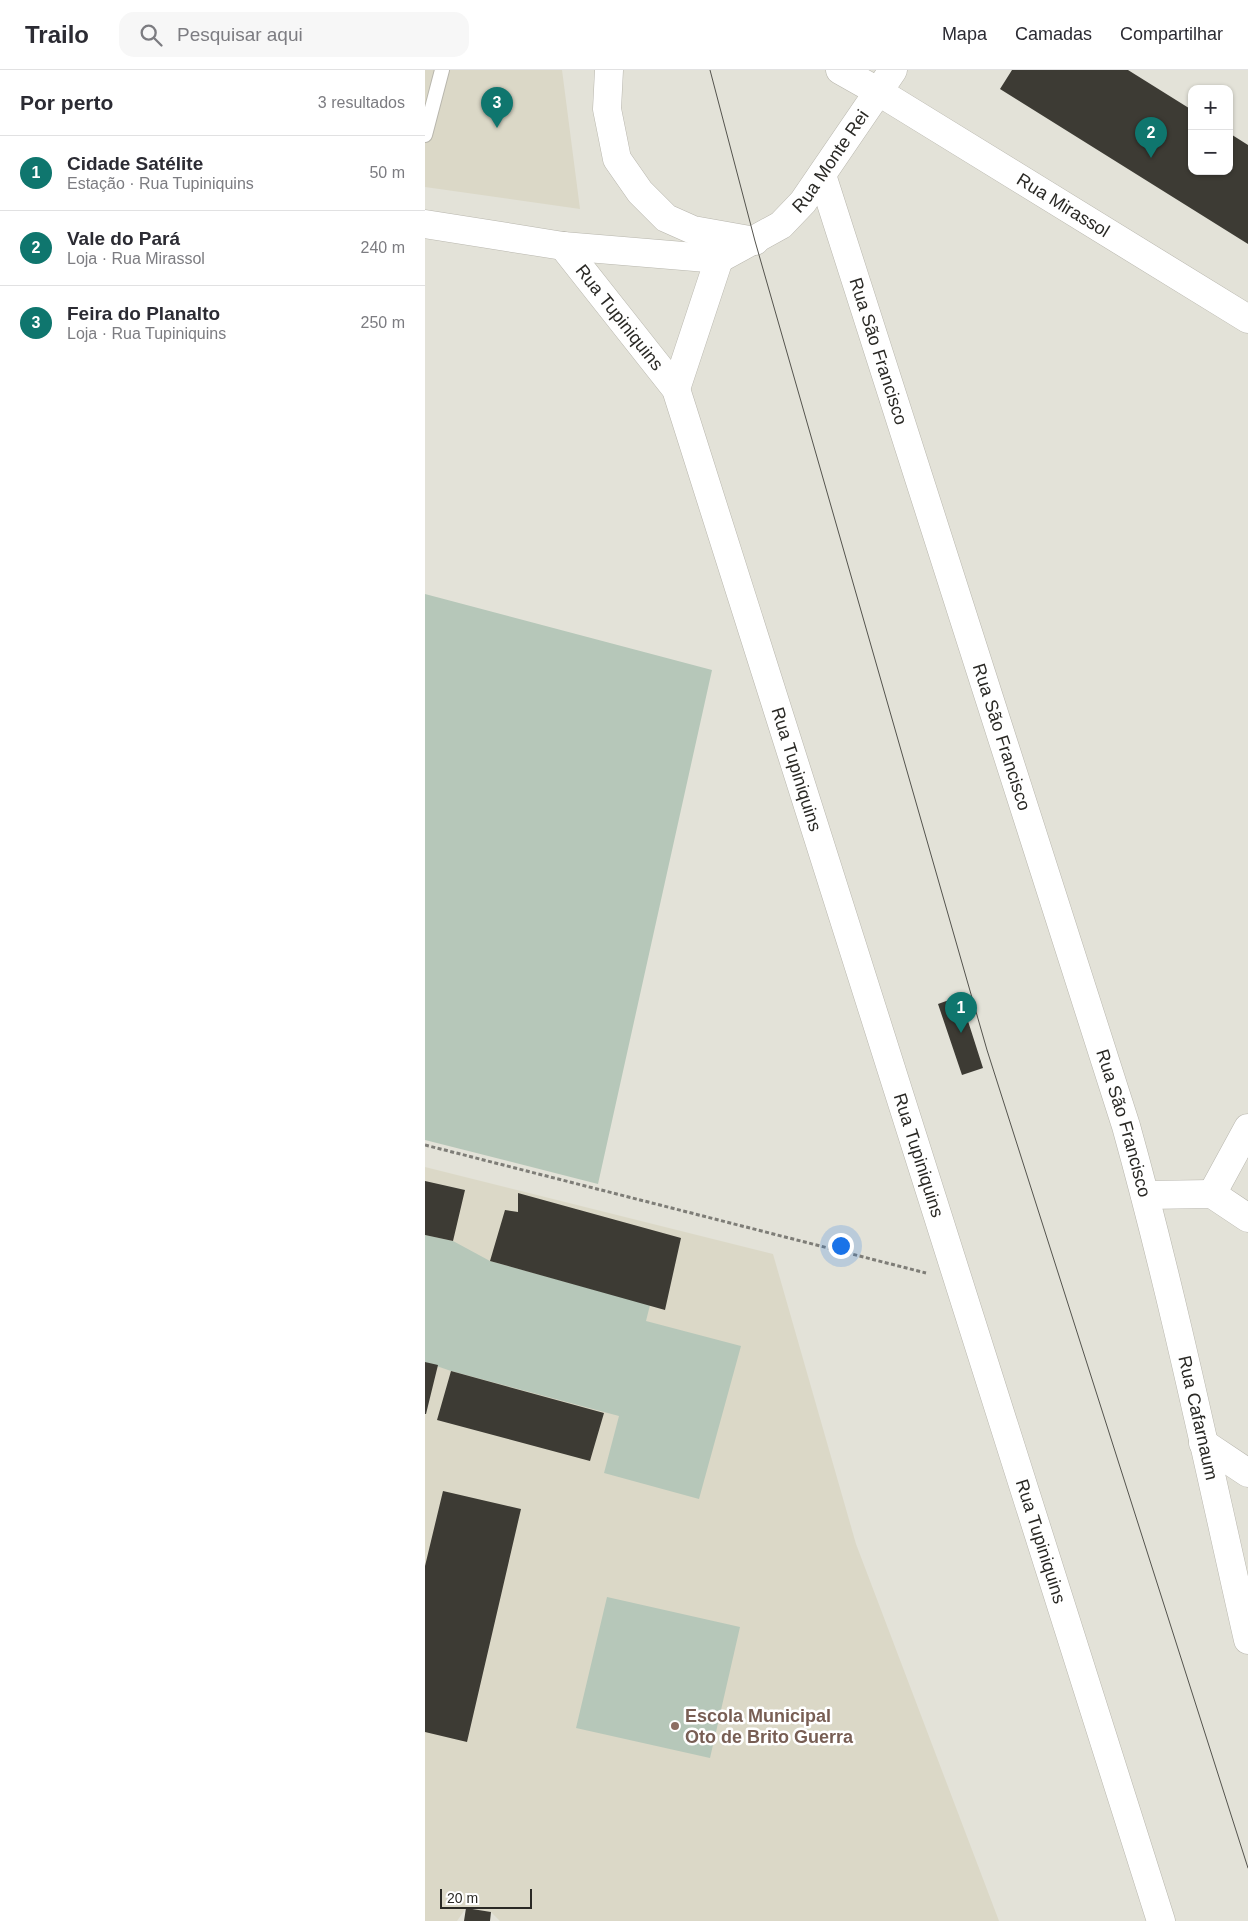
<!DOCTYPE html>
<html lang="pt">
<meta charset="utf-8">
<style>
body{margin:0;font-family:Helvetica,sans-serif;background:#f7f7f7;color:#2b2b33}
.controls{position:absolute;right:15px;top:15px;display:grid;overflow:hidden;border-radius:10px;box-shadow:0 1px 4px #0004}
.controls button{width:45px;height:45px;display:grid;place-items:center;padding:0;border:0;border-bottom:1px solid #e1e1e2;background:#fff;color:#2b2b33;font:25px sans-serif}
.scale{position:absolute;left:15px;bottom:12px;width:92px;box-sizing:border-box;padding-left:5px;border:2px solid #2a2925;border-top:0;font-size:14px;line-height:18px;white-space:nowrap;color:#2a2925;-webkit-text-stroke:4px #fff;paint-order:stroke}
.you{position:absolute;left:415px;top:1175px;width:18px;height:18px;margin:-12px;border:4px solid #fff;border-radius:50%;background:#1a73e8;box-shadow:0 0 0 8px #1a73e833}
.badge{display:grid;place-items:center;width:32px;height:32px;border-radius:50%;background:#0f766e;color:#fff;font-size:16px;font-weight:700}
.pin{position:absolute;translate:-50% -41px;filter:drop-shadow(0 1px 2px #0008)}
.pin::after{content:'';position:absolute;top:26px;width:18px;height:15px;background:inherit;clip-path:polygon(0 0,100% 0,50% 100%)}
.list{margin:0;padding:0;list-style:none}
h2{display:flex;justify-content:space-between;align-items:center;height:65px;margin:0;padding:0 20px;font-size:21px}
h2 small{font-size:16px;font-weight:400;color:#7c7c81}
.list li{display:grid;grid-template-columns:32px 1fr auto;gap:15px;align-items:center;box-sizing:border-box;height:75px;padding:0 20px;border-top:1px solid #e1e1e2}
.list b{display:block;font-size:19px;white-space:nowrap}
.list p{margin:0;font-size:16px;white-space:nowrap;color:#7c7c81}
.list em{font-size:16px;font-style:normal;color:#7c7c81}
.icon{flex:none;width:28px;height:28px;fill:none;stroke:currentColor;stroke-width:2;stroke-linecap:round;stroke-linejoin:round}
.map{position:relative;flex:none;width:823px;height:1851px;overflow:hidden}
header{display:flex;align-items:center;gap:30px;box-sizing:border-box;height:70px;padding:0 25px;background:#fff;border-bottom:1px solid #e1e1e2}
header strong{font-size:24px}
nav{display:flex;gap:28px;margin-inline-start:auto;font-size:18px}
.search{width:350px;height:45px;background:#f7f7f7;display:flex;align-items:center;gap:12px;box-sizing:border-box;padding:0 18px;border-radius:15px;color:#7c7c81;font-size:19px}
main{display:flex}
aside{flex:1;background:#fff}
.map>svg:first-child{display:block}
.built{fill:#dbd8c7}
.green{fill:#b6c7b9}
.building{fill:#3d3b34}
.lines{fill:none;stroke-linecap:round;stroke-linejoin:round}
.lane-casing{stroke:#b8b6ad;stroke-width:16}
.street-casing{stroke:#b8b6ad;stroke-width:29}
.secondary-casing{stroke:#b8b6ad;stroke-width:29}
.path{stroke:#7e7d77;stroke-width:3;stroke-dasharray:4 2.5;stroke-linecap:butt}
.lane{stroke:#fff;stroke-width:14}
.street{stroke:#fff;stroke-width:28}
.secondary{stroke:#fff;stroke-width:28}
.tram{stroke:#54534d;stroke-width:1}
.education-dot{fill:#8d6e63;stroke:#fff;stroke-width:2}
.labels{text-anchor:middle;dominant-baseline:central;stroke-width:5;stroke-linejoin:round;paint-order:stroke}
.street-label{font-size:18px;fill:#2a2925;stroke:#fff}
.education-label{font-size:18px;font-weight:bold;fill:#785e54;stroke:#fff;text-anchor:start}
</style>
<header>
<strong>Trailo</strong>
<div class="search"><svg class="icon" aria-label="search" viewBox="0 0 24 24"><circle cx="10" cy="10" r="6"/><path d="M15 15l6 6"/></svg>Pesquisar aqui</div>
<nav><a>Mapa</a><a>Camadas</a><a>Compartilhar</a></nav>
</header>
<main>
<aside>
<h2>Por perto<small>3 resultados</small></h2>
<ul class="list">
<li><span class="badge">1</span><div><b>Cidade Satélite</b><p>Estação · Rua Tupiniquins</p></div><em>50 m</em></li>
<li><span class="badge">2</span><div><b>Vale do Pará</b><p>Loja · Rua Mirassol</p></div><em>240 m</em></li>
<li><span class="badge">3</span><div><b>Feira do Planalto</b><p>Loja · Rua Tupiniquins</p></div><em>250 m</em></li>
</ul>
</aside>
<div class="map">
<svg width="823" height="1851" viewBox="0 0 823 1851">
<rect width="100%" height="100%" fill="#e3e2d8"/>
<path class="built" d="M0,0H137L155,139L0,117Z
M0,1097L348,1184L431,1474L574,1851H75L66,1842L41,1838L32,1851H0Z"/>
<path class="green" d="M0,524L287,600L173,1114L0,1070Z
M0,1165L28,1171L65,1191L225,1235L221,1251L316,1276L274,1429L179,1403L194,1346L26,1301L0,1292Z
M182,1527L315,1557L285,1688L151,1658Z"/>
<path class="building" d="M587,0H703L767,40V101H804V63L823,75V174L575,19Z
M535,926L558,998L537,1005L513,934Z
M0,1111L40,1120L28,1171L0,1165Z
M93,1123L256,1168L240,1240L65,1191L80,1140L93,1142Z
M0,1292L13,1295L1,1344H0Z
M26,1301L179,1343L165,1391L12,1350Z
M18,1421L96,1439L42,1672L0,1662V1496Z
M41,1838L66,1842L65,1851H39Z"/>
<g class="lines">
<defs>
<path id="lane" d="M0,65L17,0"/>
<g id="street">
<path id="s1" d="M415,0L454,22L823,249"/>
<path id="s2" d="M397,105L701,1056C748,1225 784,1398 823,1570"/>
<path id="s3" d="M138,176L251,319L736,1851"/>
<path d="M251,319L294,189"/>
<path d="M787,1124L823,1058"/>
<path d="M720,1125L787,1124L823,1148"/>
<path d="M778,1373L823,1403"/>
</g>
<g id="secondary">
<path d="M184,0L182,39L192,89L215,122L241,148L268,160L330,171"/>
<path id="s4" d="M0,154L138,176L294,189L356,155L378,132L468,0"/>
</g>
</defs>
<use href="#lane" class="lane-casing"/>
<use href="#street" class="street-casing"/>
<use href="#secondary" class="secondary-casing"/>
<path class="path" d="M0,1075L501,1203"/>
<use href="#lane" class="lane"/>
<use href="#street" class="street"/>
<use href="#secondary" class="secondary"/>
<path class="tram" d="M285,0L330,171L562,980L823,1798"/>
</g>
<circle class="education-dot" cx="250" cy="1656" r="5"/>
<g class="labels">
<g class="street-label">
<text stroke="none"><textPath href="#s4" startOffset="448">Rua Monte Rei</textPath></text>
<text stroke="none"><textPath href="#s1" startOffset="261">Rua Mirassol</textPath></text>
<text stroke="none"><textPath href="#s3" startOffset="91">Rua Tupiniquins</textPath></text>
<text stroke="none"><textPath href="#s2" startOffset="185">Rua São Francisco</textPath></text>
<text stroke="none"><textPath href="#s2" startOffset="590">Rua São Francisco</textPath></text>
<text stroke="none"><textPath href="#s3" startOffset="581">Rua Tupiniquins</textPath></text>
<text stroke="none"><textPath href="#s2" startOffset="995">Rua São Francisco</textPath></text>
<text stroke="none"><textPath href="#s3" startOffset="986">Rua Tupiniquins</textPath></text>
<text stroke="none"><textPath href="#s2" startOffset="1299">Rua Cafarnaum</textPath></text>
<text stroke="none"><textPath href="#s3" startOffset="1391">Rua Tupiniquins</textPath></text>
</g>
<g class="education-label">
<text x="260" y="1646">Escola Municipal<tspan x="260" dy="21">Oto de Brito Guerra</tspan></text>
</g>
</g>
</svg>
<div class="controls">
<button>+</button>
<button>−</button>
</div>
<div class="scale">20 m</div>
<div class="you"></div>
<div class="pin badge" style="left:536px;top:963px">1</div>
<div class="pin badge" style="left:726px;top:88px">2</div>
<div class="pin badge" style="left:72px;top:58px">3</div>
</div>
</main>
